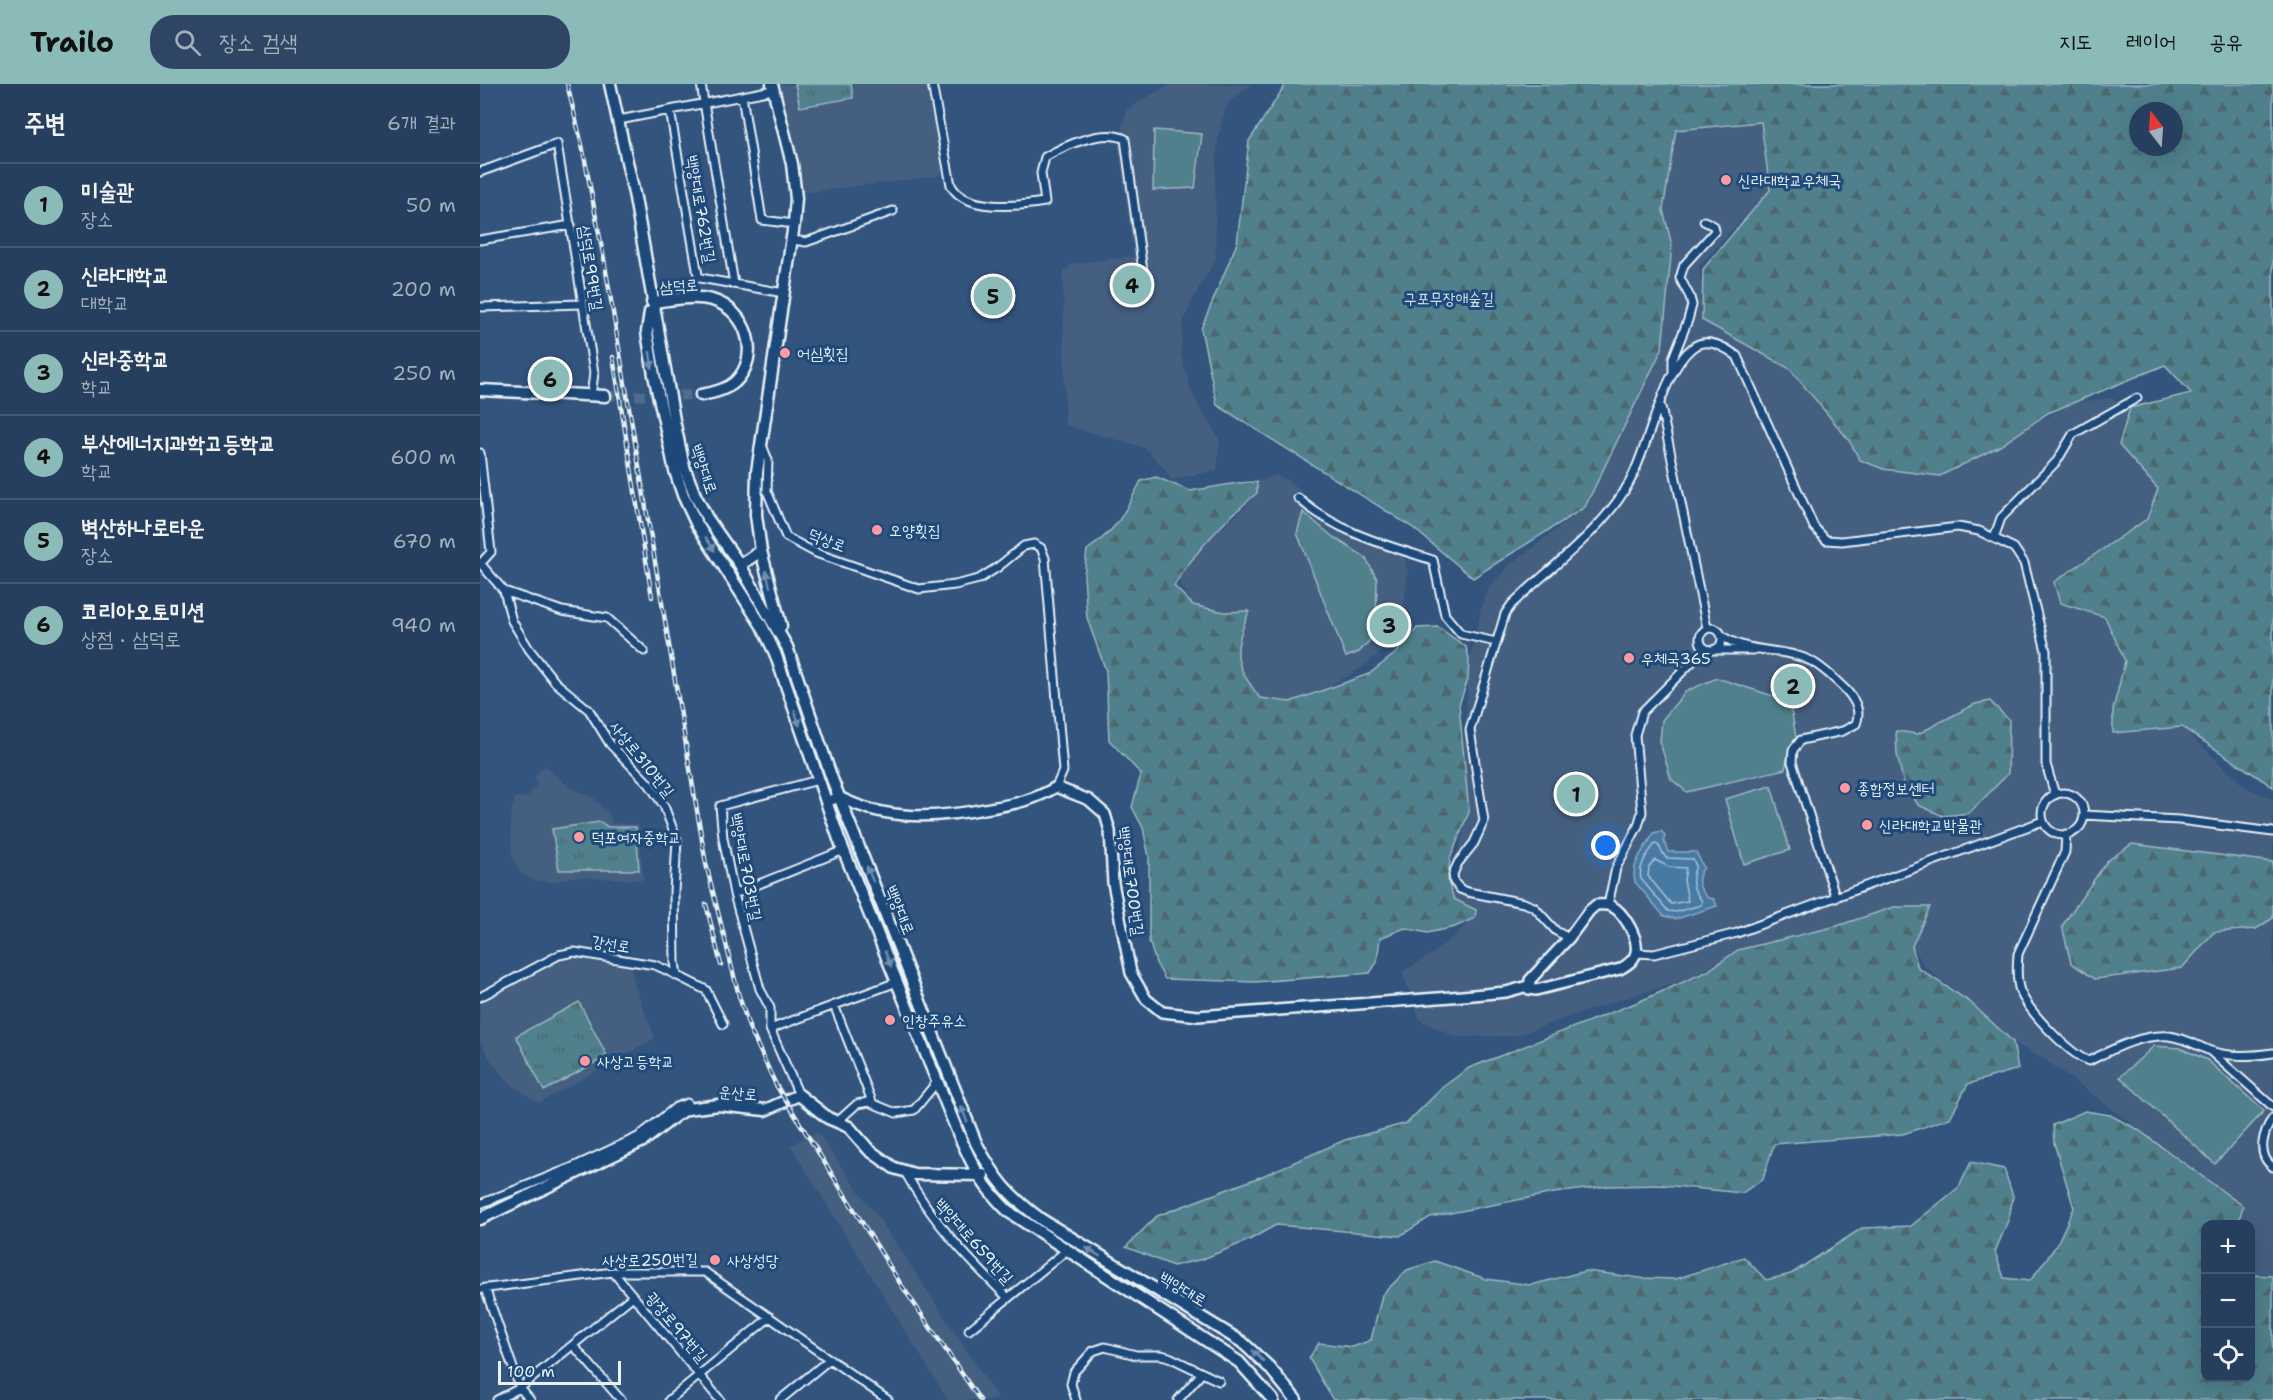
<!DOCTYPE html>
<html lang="ko">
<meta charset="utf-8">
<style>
body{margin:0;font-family:"Shantell Sans","Poor Story",sans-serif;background:#2e4664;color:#f1f3f6}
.controls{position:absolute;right:18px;bottom:18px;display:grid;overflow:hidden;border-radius:12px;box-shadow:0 6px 24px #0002}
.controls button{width:54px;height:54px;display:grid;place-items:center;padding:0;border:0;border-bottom:2px solid #425873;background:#263f5e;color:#f1f3f6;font:30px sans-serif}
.compass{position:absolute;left:1649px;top:18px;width:54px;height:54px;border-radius:50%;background:#263f5e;box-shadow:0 6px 24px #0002;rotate:343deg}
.scale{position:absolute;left:18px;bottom:15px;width:123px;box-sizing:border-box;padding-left:6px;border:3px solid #e8f1f8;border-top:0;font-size:16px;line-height:21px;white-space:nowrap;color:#e8f1f8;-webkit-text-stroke:4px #1f4a7a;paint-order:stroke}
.you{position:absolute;left:1126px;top:762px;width:21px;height:21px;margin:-15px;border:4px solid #fff;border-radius:50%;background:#1a73e8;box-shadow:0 0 0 9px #1a73e833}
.badge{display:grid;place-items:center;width:39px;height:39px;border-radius:50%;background:#8bbbb9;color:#111;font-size:20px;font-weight:700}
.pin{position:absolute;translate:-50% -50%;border:3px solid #fff;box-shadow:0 2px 6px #0006}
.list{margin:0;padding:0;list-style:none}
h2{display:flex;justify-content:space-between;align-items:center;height:78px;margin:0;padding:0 24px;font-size:26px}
h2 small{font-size:20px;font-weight:400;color:#a4afbc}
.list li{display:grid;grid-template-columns:39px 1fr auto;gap:18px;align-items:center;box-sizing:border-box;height:84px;padding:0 24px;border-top:2px solid #425873}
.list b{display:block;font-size:22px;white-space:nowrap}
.list p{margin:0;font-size:20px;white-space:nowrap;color:#a4afbc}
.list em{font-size:20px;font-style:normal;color:#a4afbc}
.icon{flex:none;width:33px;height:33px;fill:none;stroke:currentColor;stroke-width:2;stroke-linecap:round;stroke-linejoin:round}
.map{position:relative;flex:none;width:1793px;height:1316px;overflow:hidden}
header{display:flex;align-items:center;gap:36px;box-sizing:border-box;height:84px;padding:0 30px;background:#8bbbb9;color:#111}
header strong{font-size:28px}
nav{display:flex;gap:33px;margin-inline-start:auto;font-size:21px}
.search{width:420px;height:54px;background:#2e4664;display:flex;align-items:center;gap:15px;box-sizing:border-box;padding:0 21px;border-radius:24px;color:#a4afbc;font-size:22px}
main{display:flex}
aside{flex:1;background:#263f5e}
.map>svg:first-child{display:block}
.built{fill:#445e81}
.forest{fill:url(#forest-firs);stroke:#9cb8c2;stroke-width:1.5;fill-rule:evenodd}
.park{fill:url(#park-tufts);stroke:#9cb8c2;stroke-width:1.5}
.pitch{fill:#50808b;stroke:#9cb8c2;stroke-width:1.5}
.water{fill:#467aa3;stroke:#87aac5;stroke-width:1.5}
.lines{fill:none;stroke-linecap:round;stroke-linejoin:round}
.shore{stroke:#a7c1d6;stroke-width:1.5}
.secondary-tunnel{stroke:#4e6c8f;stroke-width:10;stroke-dasharray:10 5;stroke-linecap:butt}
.minor-casing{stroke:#e8f1f8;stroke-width:11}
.tertiary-casing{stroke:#e8f1f8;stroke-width:14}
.secondary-casing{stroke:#e8f1f8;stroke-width:15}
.minor{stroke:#1f4a7a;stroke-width:7}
.tertiary{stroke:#1f4a7a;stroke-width:9}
.secondary{stroke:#1f4a7a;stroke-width:10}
.rail-casing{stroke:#e8f1f8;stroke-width:4.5}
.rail{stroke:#1f4a7a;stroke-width:2;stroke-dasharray:7;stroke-linecap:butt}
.oneway{fill:#6f8dac}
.poi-dot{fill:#ff9aa2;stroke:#1f4a7a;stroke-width:2}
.labels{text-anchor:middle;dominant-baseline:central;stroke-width:6;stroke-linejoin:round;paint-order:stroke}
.poi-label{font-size:16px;fill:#e8f1f8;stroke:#1f4a7a;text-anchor:start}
.street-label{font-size:16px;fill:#e8f1f8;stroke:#1f4a7a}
.park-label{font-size:16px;fill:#d1e0e8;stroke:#1f4a7a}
</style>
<header>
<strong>Trailo</strong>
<div class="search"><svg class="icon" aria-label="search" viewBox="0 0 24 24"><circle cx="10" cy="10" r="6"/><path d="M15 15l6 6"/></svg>장소 검색</div>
<nav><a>지도</a><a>레이어</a><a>공유</a></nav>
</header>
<main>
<aside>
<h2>주변<small>6개 결과</small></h2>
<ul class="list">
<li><span class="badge">1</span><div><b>미술관</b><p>장소</p></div><em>50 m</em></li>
<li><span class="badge">2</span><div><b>신라대학교</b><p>대학교</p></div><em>200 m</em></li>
<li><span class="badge">3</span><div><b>신라중학교</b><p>학교</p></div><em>250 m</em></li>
<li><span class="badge">4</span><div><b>부산에너지과학고등학교</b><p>학교</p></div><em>600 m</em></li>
<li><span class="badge">5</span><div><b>벽산하나로타운</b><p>장소</p></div><em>670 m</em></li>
<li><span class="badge">6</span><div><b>코리아오토미션</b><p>상점 · 삼덕로</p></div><em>940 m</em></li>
</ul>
</aside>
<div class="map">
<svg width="1793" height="1316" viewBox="0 0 1793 1316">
<defs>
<pattern id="forest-firs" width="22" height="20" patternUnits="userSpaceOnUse" patternTransform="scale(1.5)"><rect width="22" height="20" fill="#50808b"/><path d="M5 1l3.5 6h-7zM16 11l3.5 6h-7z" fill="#4c676e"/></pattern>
<pattern id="park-tufts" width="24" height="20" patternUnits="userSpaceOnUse" patternTransform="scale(1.5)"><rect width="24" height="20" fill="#50808b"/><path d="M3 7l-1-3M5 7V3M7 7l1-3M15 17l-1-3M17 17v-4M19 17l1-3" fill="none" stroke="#4c676e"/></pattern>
</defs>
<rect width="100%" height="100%" fill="#33547d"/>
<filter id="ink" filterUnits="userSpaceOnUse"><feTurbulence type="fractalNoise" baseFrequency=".0167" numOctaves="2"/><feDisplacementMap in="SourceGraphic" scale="12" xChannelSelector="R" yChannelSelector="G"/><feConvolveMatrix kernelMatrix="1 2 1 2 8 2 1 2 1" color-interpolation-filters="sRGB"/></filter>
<g filter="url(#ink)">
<path class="built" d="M299,0H448L465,84L457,92L323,109L316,69Z
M690,0H772L752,16L747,21L743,33L738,56L735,96L736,175L713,214L703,239L701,270L710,303L717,319L740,356L737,386L691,396L686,387L665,364L585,341L583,188L591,180L654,172L638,60L647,25Z
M1281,37L1290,106L1219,182L1228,239L1310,285L1364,350L1380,376L1403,385L1460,392L1520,362L1550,342L1595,318L1632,314L1650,324L1639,361L1685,402L1674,432L1604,516L1624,534L1645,577L1633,626V649L1702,643L1765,703L1793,715V1192L1771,1191L1770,1140H1760L1763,1122L1570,979L1533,958L1490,918L1445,883L1432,862L1450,824L1414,823L1357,842L1258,866L1213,894L1129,919L1035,952L975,953L940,936L922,888L952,870L995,834L996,826L974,815L968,798L981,758L986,734L988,709L983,673L989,579L1001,525L1009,503L1032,479L1105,423L1192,161L1183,126L1196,46Z
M796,391L810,397L833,419L860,436L922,462L928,488L922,540L904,566L878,586L835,610L810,618L780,614L762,590L757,569L759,553L769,527L744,528L713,521L700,500L706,483L726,458L757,431L777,410V398Z
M65,681L89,703L114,714L130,731L131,739L159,741L163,796L91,793L73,799L54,796L41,790L32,772L30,734L35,714L47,713L57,701L54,694Z
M94,870L150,880L155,902L175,954L59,1019L32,1001L12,979L0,956V915L80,872Z
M337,1048L420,1165L519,1316H468L310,1061Z"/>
<path class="forest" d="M806,0H1793V703L1702,643L1633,649V626L1645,577L1625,533L1580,519L1574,498L1667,435L1678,405L1639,361L1650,324L1711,309L1685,281L1568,329L1520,362L1460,392L1403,385L1380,376L1368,355L1310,285L1222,236L1223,185L1290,106L1281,38L1196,46L1183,126L1192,161L1182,265L1105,423L993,494L932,443L737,321L721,245L757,159L769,57ZM1658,27H1694V63H1658Z
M676,393L710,407L757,399L777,398V409C745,436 716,465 694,502L713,521L744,528L769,527C753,569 752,577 780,614L810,618L889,590L917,568L937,544L958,543L986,563L989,575L988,595L979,621L989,728L970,775L968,798L974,815L996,826L995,834L975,843L947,849L925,844L900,854L897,878L890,889L775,898L685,895L676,879L669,857V773L663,744L652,723L661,690L629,656L626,587L607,534L604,492L607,466C639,444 643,431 661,397Z
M1510,617L1529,636L1528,690L1489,729L1463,732L1438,721L1423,697L1417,670L1416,647L1438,650L1495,620Z
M1652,760L1793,778V834L1776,845L1734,848L1702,884L1615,895L1591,879L1582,842L1627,777Z
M1414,823H1450L1432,862L1438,884L1490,918L1533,958L1538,985L1488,1000L1470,1034L1423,1050L1294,1060L1283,1095L1262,1109L1183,1101L1129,1102L1074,1109L950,1133L920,1152L796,1141L769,1156L723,1175L693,1182L646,1163L677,1132L780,1093L865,1056L927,1039L964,1002L989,984L1158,918L1226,888L1258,866L1357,842Z
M1605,1027L1630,1031L1657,1045L1763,1122L1758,1140H1726V1294H1770L1771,1191L1793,1192V1316H853L829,1274L839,1259L873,1263L891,1256L902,1211L927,1186L955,1177L1006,1195L1051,1201L1106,1187L1160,1194L1196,1195L1264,1173L1286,1196L1311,1190L1382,1144L1431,1142L1479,1103L1491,1078L1524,1085L1533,1112L1529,1134L1515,1168L1524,1194L1550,1197L1576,1162L1594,1124L1574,1059L1573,1041Z"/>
<path class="park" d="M315,0H371L373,14L320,23Z
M120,738L128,743H156L159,786H79L72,745Z
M99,918L127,972L64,1007L36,952Z"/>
<path class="pitch" d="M674,46L722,50L715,104L673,106Z
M823,428L853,453L885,473L897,495L896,543L889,557L879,568L866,573L817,449Z
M1237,594L1306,616L1312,630L1316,653L1309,666L1305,685L1207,708L1191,695L1180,658L1182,636L1206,607Z
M1291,702L1310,766L1264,780L1245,715Z
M1674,962L1700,964L1727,976L1784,1027L1735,1080L1640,993Z"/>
<path class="water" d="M1181,747L1185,751L1184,757L1188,768H1216L1224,784C1214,795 1219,805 1228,814L1234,815L1237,822L1196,835L1184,832L1155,798C1150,780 1165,764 1174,749Z"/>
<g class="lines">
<path class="shore" d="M1175,760L1178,761L1186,774L1213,775L1216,782C1210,797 1212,805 1222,817L1221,821L1196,828L1188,827L1161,795C1158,782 1167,770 1175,760Z
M1175,776L1189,783L1206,784L1204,796L1208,817L1191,820L1168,792L1169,783Z"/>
<path class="secondary-tunnel" d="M125,312L221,311"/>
<defs>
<path id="minor" d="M221,0L254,200
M452,0L471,101C484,128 539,122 565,118L561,89L565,73C584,62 623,44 645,55L665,202
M262,12L282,136L314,140
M190,26L218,191L220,194L304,209
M139,36L293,6
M0,88L77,60L114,289L111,312
M0,156L91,141
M313,156L326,158L413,127
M0,223L102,220
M1193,287V274L1208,236L1212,221L1210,213L1200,194L1204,181L1235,147L1234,142L1224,137
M1181,323L1227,544
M282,361L288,376L287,407L306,453L336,469L439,505L475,501L499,495L518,483L544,462L554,460L561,464L565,474L583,687L576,703
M0,369L11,468L1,479
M818,414C856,448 905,461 953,476L965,531L981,550L1016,558
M1514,454L1521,434L1577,377L1593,350L1657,314
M0,479L24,507L32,537L49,565L75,598L109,626L130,660L169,700L184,722L197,756L194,808L195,878L197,891
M24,507L82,527L127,534L164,567
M1220 555a11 11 0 1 1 22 0a11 11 0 1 1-22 0Z
M1242,552C1268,570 1303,563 1331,577C1344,584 1357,597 1367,607C1376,618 1381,627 1376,640L1363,647L1321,656L1313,666L1312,678L1356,814
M1234,566H1273
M1562 730a21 21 0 1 1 42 0a21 21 0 1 1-42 0Z
M1604,731L1699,736L1793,748
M1586,750L1585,768L1538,870C1537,882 1536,896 1540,907C1548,927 1590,971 1609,977C1633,965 1661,950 1689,952C1704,954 1714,960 1728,966C1748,974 1773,972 1793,969
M254,810L364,766
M1128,821L1136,784L1158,742L1162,728L1155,651L1162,628L1225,565
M1089,854L1076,847L1054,823L1044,819L988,808L980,805L974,798L973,790L978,779L994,759L1004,737L990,646L1025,530L1032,520C1071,483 1123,446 1149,399C1169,363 1182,288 1212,264C1226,252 1245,263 1257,272L1334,443L1346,456L1362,457L1478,443L1499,447L1534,464L1544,479L1566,567V680L1575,711
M1156,869L1174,870L1257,849L1563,737
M0,913L79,871L94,868L175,881L184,885L226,906L243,940
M354,921L393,1020
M290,945L417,898
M1730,967L1793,1023
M319,1011L290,945V924L280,905L254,810L243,754L240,722L338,696
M1793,1034C1783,1048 1776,1071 1793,1083
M357,1038L377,1020L389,1018L416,1029L434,1026L457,998
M425,1088C451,1136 488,1175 527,1213
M0,1120L93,1083L158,1053L196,1023L207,1019
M133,1188L240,1316
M5,1204L40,1304L50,1316
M0,1205L133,1188H225L408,1316
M489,1246L587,1166
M93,1261L141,1316
M17,1316L40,1304L153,1212
M189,1316L290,1233
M300,1316L350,1275
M596,1316L591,1300L594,1288L613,1267L625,1263L656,1271H681L689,1273L739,1297
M698,1316L722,1289"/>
<path id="tertiary" d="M346,718L359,713C408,738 459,734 510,724C534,720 555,716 576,703L609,716L625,730L630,747L633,799L651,889L666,915L682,928L718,932L971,913L1026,908L1048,902
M1116,821C1122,821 1126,820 1131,822C1143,827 1159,854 1156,868C1155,876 1147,881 1140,885L1056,906L1049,905L1050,896L1089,854L1109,827Z"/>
<path id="secondary" d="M130,0L155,114L194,336L204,383L215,411L227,434L260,481L307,563L352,695L496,1059C516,1096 528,1111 562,1136L762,1258L789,1283L816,1316
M172,218C191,216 213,211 232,216C267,226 282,272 255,298C246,306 233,309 221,311
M170,228L167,248L174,291L195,387L203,411L216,439L282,542L295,569L359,755L478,1049C494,1084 501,1101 529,1128L759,1278L793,1316
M0,306L125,312
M281,467L301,542
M260,481L281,467L276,431L277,388L314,140L316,114L312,80L292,0
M0,1135L163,1057L195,1032L207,1025L239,1021L285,1026L319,1011L348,1034L369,1043L389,1066L414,1084L434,1090L503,1091"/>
</defs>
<use href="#minor" class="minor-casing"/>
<use href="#tertiary" class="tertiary-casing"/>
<use href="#secondary" class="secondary-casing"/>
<use href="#minor" class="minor"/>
<use href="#tertiary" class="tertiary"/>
<use href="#secondary" class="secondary"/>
<defs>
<path id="rail" d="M87,0L102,61L124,175L226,780L259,912L269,943L296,1001L420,1199L500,1316
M133,273L172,513
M226,820L241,881"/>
</defs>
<use href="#rail" class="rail-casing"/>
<use href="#rail" class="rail"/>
</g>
<defs><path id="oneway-solid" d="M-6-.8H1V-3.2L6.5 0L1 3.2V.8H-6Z" transform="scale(1.5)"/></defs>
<g class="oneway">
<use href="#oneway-solid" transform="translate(171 276) rotate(82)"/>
<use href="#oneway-solid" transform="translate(230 460) rotate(57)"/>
<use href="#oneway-solid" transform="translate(288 495) rotate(-104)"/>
<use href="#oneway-solid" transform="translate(317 634) rotate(72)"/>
<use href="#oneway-solid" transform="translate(390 790) rotate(-112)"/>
<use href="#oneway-solid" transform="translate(408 875) rotate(68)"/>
<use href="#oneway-solid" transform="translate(484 1030) rotate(-112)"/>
<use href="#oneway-solid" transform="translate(613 1168) rotate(-148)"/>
<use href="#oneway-solid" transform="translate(778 1272) rotate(-137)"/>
</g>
</g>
<g class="poi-dot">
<circle cx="1246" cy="96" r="6"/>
<circle cx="305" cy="269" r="6"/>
<circle cx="397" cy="446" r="6"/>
<circle cx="1149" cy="574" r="6"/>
<circle cx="1365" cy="704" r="6"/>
<circle cx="1387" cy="741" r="6"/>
<circle cx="99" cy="753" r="6"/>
<circle cx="410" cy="936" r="6"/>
<circle cx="105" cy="977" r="6"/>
<circle cx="235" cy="1176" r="6"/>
</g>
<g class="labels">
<g class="poi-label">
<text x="1258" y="96">신라대학교우체국</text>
<text x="317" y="269">어심횟집</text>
<text x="409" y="446">오양횟집</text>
<text x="1161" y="574">우체국365</text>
<text x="1377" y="704">종합정보센터</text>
<text x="1399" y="741">신라대학교박물관</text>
<text x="111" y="753">덕포여자중학교</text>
<text x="422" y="936">인창주유소</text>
<text x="117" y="977">사상고등학교</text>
<text x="247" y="1176">사상성당</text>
</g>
<g class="street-label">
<text transform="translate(221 125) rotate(80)">백양대로762번길</text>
<text transform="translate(111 184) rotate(81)">삼덕로99번길</text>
<text transform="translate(199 202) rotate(-4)">삼덕로</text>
<text transform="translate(224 385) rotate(71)">백양대로</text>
<text transform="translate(347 456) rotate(21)">덕상로</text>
<text transform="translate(162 675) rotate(51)">사상로310번길</text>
<text transform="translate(266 783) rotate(79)">백양대로703번길</text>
<text transform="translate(651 797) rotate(82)">백양대로700번길</text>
<text transform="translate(420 826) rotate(68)">백양대로</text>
<text transform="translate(131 860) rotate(9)">강선로</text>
<text transform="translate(258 1009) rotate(5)">운산로</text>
<text transform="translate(494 1157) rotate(48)">백양대로659번길</text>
<text transform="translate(170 1176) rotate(-1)">사상로250번길</text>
<text transform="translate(703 1205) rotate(31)">백양대로</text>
<text transform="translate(197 1243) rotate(50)">광장로97번길</text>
</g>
<g class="park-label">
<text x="969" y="214">구포무장애숲길</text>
</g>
</g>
</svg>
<div class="controls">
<button>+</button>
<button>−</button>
<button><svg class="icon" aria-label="locate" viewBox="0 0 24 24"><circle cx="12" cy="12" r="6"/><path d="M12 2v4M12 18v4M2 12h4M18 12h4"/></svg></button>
</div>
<svg class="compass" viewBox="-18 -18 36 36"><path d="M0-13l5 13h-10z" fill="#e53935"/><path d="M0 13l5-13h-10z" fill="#a4afbc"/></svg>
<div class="scale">100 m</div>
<div class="you"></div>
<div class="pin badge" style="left:1096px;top:710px">1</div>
<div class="pin badge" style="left:1313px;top:602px">2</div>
<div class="pin badge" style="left:909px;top:541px">3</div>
<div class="pin badge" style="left:652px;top:201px">4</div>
<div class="pin badge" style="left:513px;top:212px">5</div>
<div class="pin badge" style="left:70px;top:295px">6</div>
</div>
</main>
